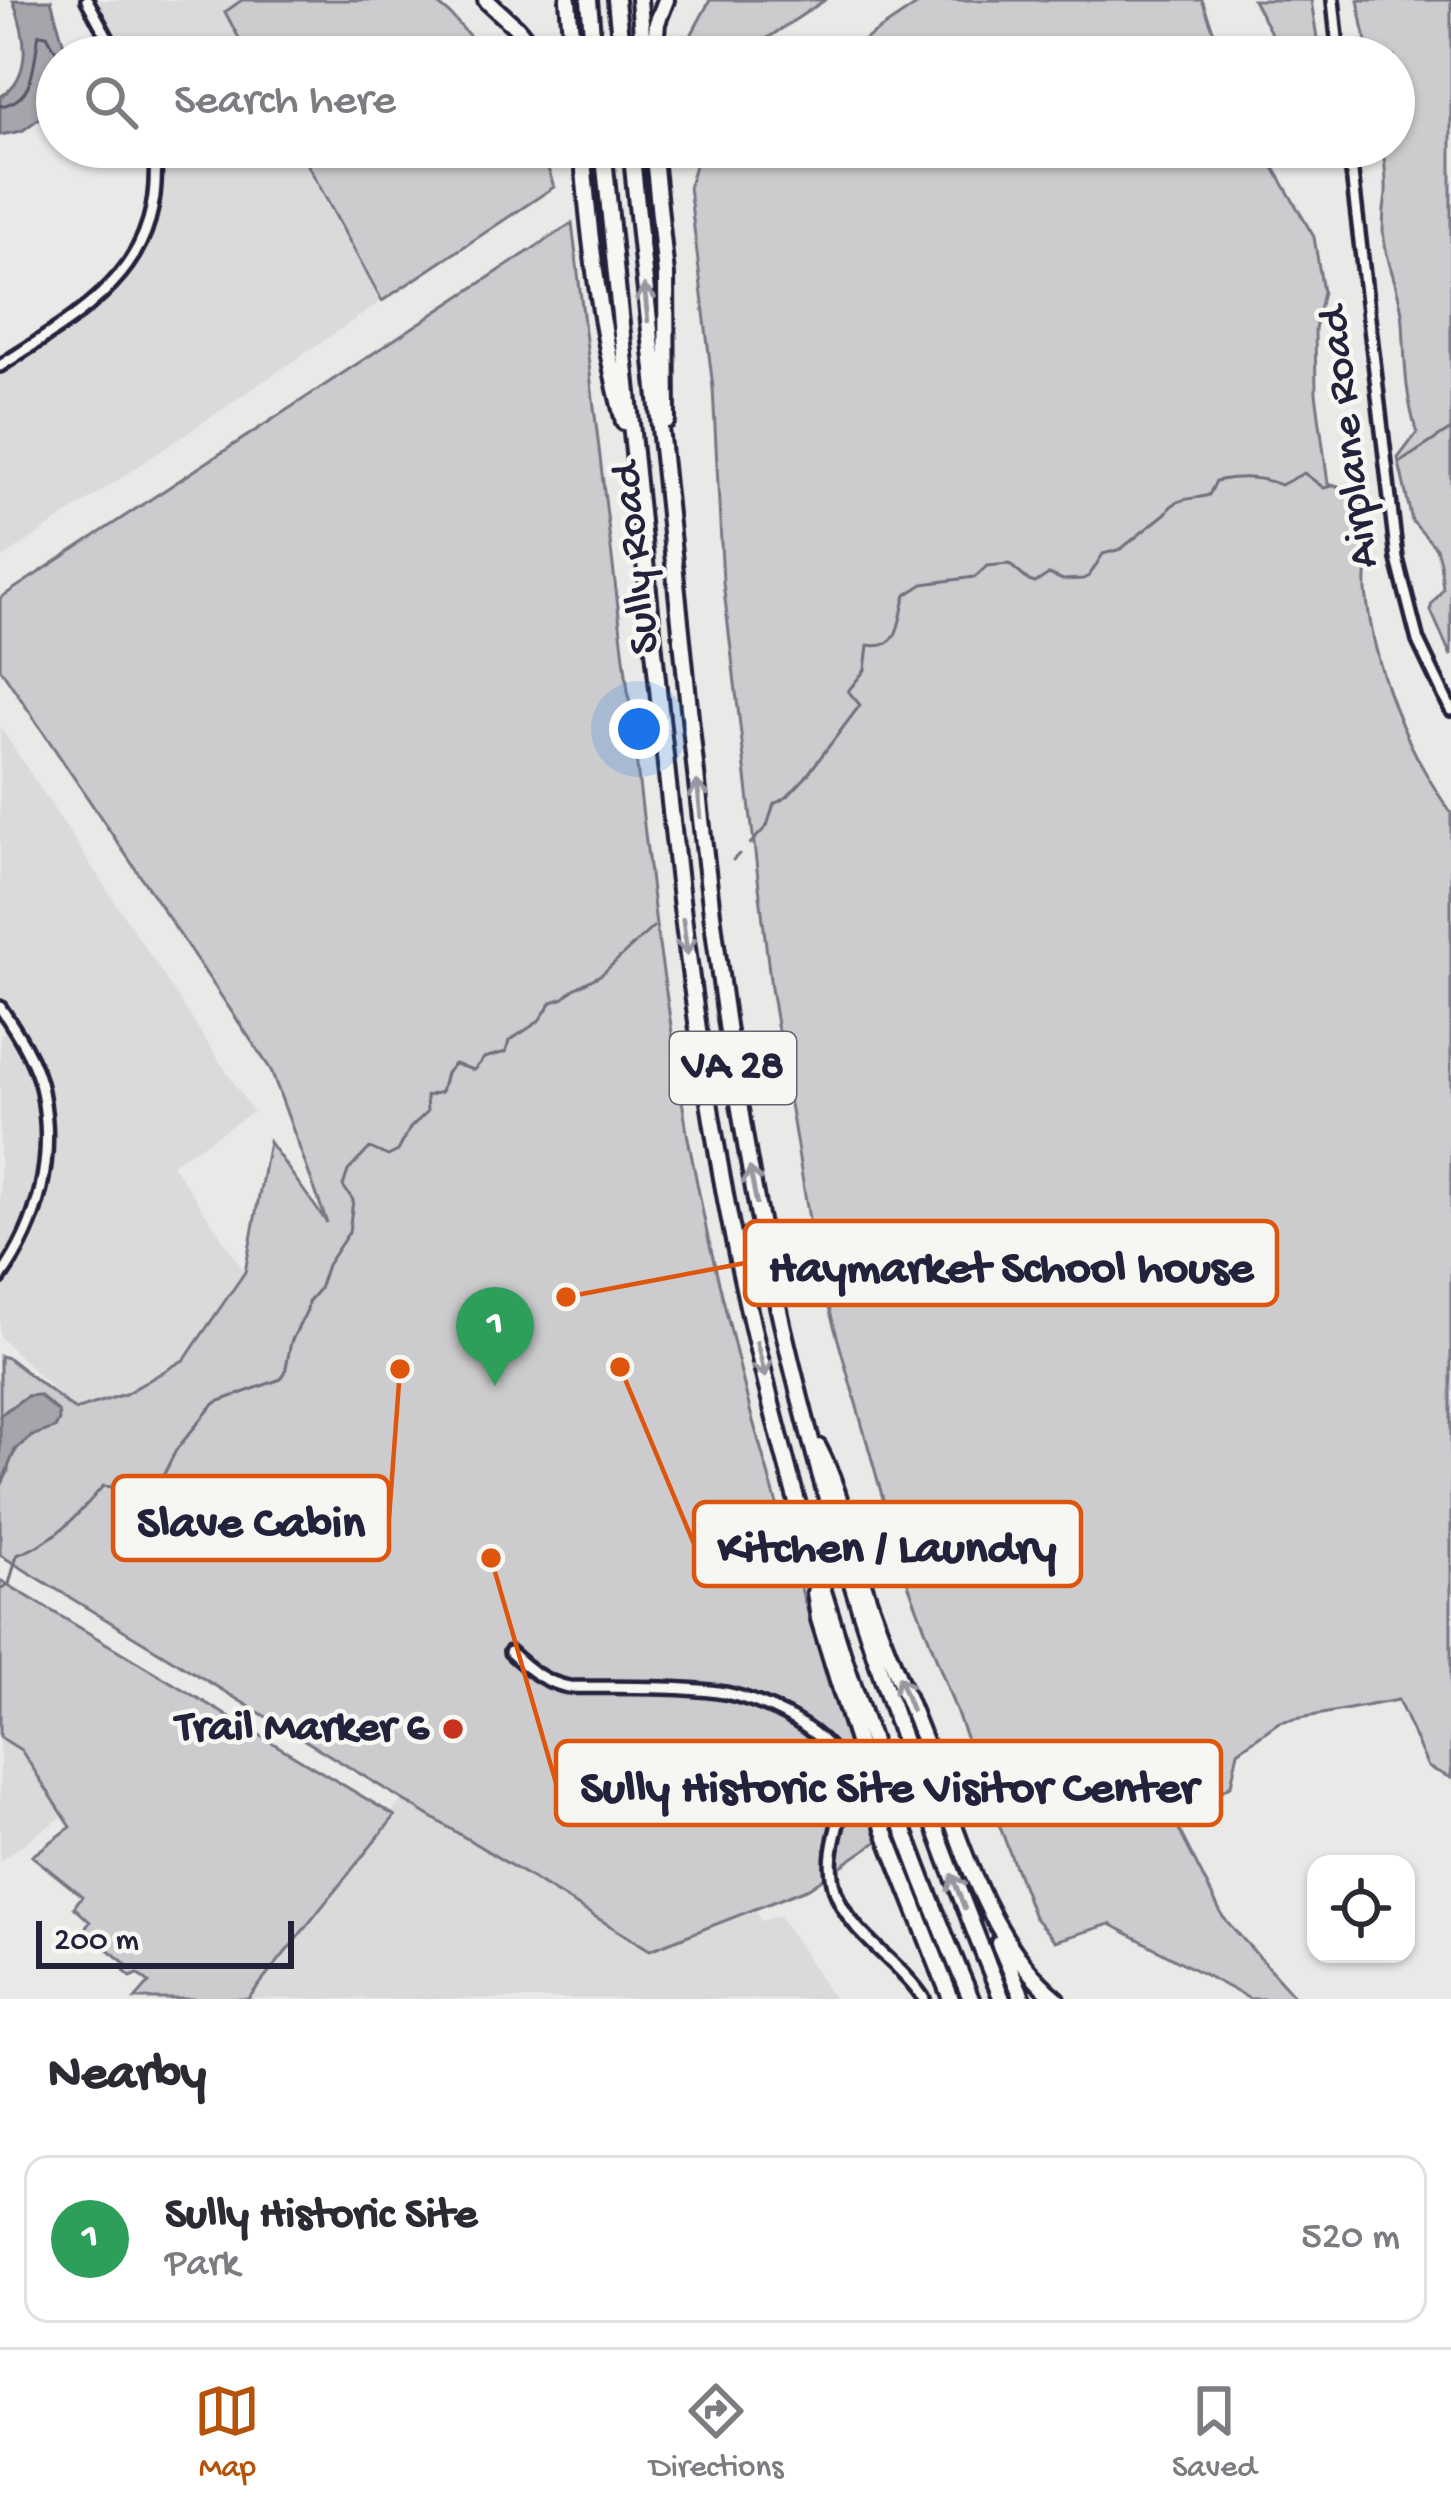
<!DOCTYPE html>
<style>
body{margin:0;font-family:"Gochi Hand",sans-serif;background:#f7f7f7;color:#2b2b33}
.controls{position:absolute;right:36px;bottom:36px;display:grid;overflow:hidden;border-radius:24px;box-shadow:0 3px 9px #0004}
.controls button{width:108px;height:108px;display:grid;place-items:center;padding:0;border:0;border-bottom:3px solid #e1e1e2;background:#fff;color:#2b2b33;font:60px sans-serif}
.scale{position:absolute;left:36px;bottom:30px;width:258px;box-sizing:border-box;padding-left:12px;border:6px solid #22223b;border-top:0;font-size:33px;line-height:42px;white-space:nowrap;color:#22223b;-webkit-text-stroke:9px #f6f6f2;paint-order:stroke}
.you{position:absolute;left:639px;top:729px;width:42px;height:42px;margin:-30px;border:9px solid #fff;border-radius:50%;background:#1a73e8;box-shadow:0 0 0 18px #1a73e833}
.badge{display:grid;place-items:center;width:78px;height:78px;border-radius:50%;background:#b45309;color:#fff;font-size:39px;font-weight:700}
.pin{position:absolute;translate:-50% -99px;filter:drop-shadow(0 3px 6px #0008)}
.pin::after{content:'';position:absolute;top:63px;width:42px;height:36px;background:inherit;clip-path:polygon(0 0,100% 0,50% 100%)}
.list{margin:0;padding:0;list-style:none}
h2{display:flex;justify-content:space-between;align-items:center;height:156px;margin:0;padding:0 48px;font-size:51px}
h2 small{font-size:39px;font-weight:400;color:#7c7c81}
.list li{display:grid;grid-template-columns:78px 1fr auto;gap:36px;align-items:center;box-sizing:border-box;height:168px;margin:0 24px 24px;padding:0 24px;border:3px solid #e1e1e2;border-radius:24px}
.list b{display:block;font-size:45px;white-space:nowrap}
.list p{margin:0;font-size:39px;white-space:nowrap;color:#7c7c81}
.list em{font-size:39px;font-style:normal;color:#7c7c81}
.icon{flex:none;width:66px;height:66px;fill:none;stroke:currentColor;stroke-width:2;stroke-linecap:round;stroke-linejoin:round}
.map{position:relative;flex:none;width:1451px;height:1999px;overflow:hidden}
.search{position:absolute;background:#fff;box-shadow:0 3px 9px #0004;left:36px;right:36px;top:36px;height:132px;display:flex;align-items:center;gap:30px;box-sizing:border-box;padding:0 42px;border-radius:66px;color:#7c7c81;font-size:45px}
.sheet{height:348px;background:#fff}
nav{display:flex;justify-content:space-around;align-items:center;box-sizing:border-box;height:168px;border-top:3px solid #e1e1e2;background:#fff;font-size:33px;color:#7c7c81}
nav a{display:grid;justify-items:center;gap:6px}
nav .on{color:#b45309}
.map>svg:first-child{display:block}
.built{fill:#dadada}
.green{fill:#ccccce;stroke:#777784;stroke-width:3}
.water{fill:#a5a5ac;stroke:#71717f;stroke-width:3}
.lines{fill:none;stroke-linecap:round;stroke-linejoin:round}
.shore{stroke:#565668;stroke-width:3}
.stream{stroke:#71717f;stroke-width:3}
.minor-casing{stroke:#22223b;stroke-width:18}
.highway-casing{stroke:#22223b;stroke-width:22}
.minor{stroke:#f6f6f2;stroke-width:9}
.highway{stroke:#f6f6f2;stroke-width:14}
.oneway{stroke:#9797a0}
.poi-dot{fill:#c8321e;stroke:#f6f6f2;stroke-width:4.5}
.labels{text-anchor:middle;dominant-baseline:central;stroke-width:9;stroke-linejoin:round;paint-order:stroke}
.shield{fill:#f6f6f2;stroke:#626272;stroke-width:3}
.shield-label{font-size:42px;font-weight:bold;fill:#22223b}
.street-label{font-size:45px;fill:#22223b;stroke:#f6f6f2}
.poi-label{font-size:45px;font-weight:bold;fill:#22223b;stroke:#f6f6f2;text-anchor:end}
.leader{fill:none;stroke:#de560e;stroke-width:4.5}
.callout-dot{fill:#de560e;stroke:#f6f6f2;stroke-width:4.5}
.callout{fill:#f6f6f2;stroke:#de560e;stroke-width:4.5}
.callout-label{font-size:48px;text-anchor:middle;font-weight:bold;fill:#22223b}
</style>
<div class="map">
<svg width="1451" height="1999" viewBox="0 0 1451 1999">
<rect width="100%" height="100%" fill="#e9e9e7"/>
<filter id="ink" filterUnits="userSpaceOnUse"><feTurbulence type="fractalNoise" baseFrequency=".00833" numOctaves="2"/><feDisplacementMap in="SourceGraphic" scale="24" xChannelSelector="R" yChannelSelector="G"/><feConvolveMatrix kernelMatrix="1 2 1 2 8 2 1 2 1" color-interpolation-filters="sRGB"/></filter>
<g filter="url(#ink)">
<path class="built" d="M76,0H242L225,12L249,57H114Z
M153,147H298L382,301L0,560V365L127,267L143,234L155,152Z
M0,727L253,1112L172,1164L245,1272L185,1359L125,1394L74,1410L0,1337V1035L11,1024L0,1006Z
M0,1737L21,1750L64,1815L0,1861Z
M401,1801L650,1950L757,1911L761,1921L779,1915L834,1999H243Z"/>
<path class="green" d="M242,0H433L450,14L488,57H249L225,12Z
M710,0H825L739,57H687V43Z
M924,0H1202L1223,57H839Z
M1253,0H1311L1320,57H1284Z
M1358,0H1451V656L1431,611V606L1443,589L1440,562L1436,548L1412,521L1398,458L1417,433C1405,396 1405,361 1403,322C1401,290 1385,262 1383,230C1383,218 1384,206 1386,194C1387,179 1384,162 1383,147H1394V57H1369Z
M298,147H541L554,187L382,301Z
M710,147H1262L1314,237L1323,292L1315,329L1316,393L1328,484C1341,486 1359,496 1364,508C1375,535 1364,563 1366,591C1374,670 1406,749 1451,813V1778L1428,1767L1398,1700L1279,1722L1238,1751L1231,1785L1175,1822L1223,1917L1297,1999H1250L1110,1924L1055,1941L1034,1917L904,1573L816,1262L771,988L723,582L713,388L689,186L697,158Z
M572,223L656,925L687,1133L707,1233L751,1414L829,1686L881,1839L809,1888L650,1950L0,1555V1488L8,1472V1463L19,1446L59,1416L58,1412L39,1395L27,1396L0,1415V1356L8,1358L75,1410L125,1394L185,1359L245,1272L269,1142L327,1223L271,1070L0,668V598Z
M0,1580L395,1816L248,1999H135L149,1983L138,1974L131,1977L124,1971L126,1964L84,1930L90,1922L74,1907L82,1896L32,1856L71,1827L21,1750L0,1737Z"/>
<path class="water" d="M13,0H51L63,42L79,57H57V105L22,131L0,135V97C35,75 25,32 13,0Z
M38,1395L58,1412L59,1420L55,1428L31,1436L15,1450L0,1488V1415L27,1396Z"/>
<g class="lines">
<path class="shore" d="M0,106C37,101 33,61 39,34L47,35L59,57"/>
<path class="stream" d="M1399,463L1451,429
M750,844L767,826L774,804L787,797L805,778L860,705L848,691L865,670L868,645C902,651 898,619 906,595L923,584L975,577L987,566L1009,564L1029,581L1035,583L1049,574L1063,580L1083,579L1089,576L1103,554L1121,549L1166,513C1175,496 1194,500 1209,495L1216,481C1238,476 1259,476 1281,485L1304,473L1324,488L1336,485L1354,493L1362,486
M733,860L739,854
M0,1589L9,1584L17,1555C55,1542 78,1515 103,1486L113,1487C121,1497 134,1509 148,1506L176,1450L212,1406L217,1402L281,1379L285,1373L291,1342L307,1310L308,1302L319,1289L327,1265L349,1232L353,1200L343,1186L348,1171L370,1148L388,1156L398,1151L410,1128L427,1112L426,1096L441,1092L446,1073L454,1064L474,1070L484,1058L506,1052L509,1041L538,1022L552,1002L564,998L574,989L602,974L653,927"/>
<defs>
<path id="minor" d="M87,0L118,57
M1333,0L1339,57
M1349,147L1397,559L1418,641L1451,710
M0,366C88,309 167,268 154,147
M0,1007C17,1032 36,1061 42,1091C55,1158 40,1222 0,1278
M510,1652C529,1670 544,1682 569,1687C618,1688 669,1686 718,1692C757,1697 835,1731 843,1774C850,1813 820,1848 836,1893C852,1937 899,1960 924,1999"/>
<path id="highway" d="M486,0L518,29L540,57
M568,0L573,57
M589,0L594,57
M616,0L622,57
M639,0L644,57
M654,57L657,23L666,0
M582,147C590,244 600,328 624,422
M603,147C619,312 636,476 653,640C673,837 693,1032 731,1226C784,1491 866,1750 971,1999
M631,147C648,315 666,482 683,650C703,846 724,1042 763,1236C816,1498 900,1751 1002,1999
M653,147L666,275L667,420
M818,1447C841,1490 849,1540 864,1586C881,1639 904,1689 924,1741C956,1827 984,1939 1057,1999
M815,1592L819,1619L885,1832L951,1999
M999,1943L1023,1999"/>
</defs>
<use href="#minor" class="minor-casing"/>
<use href="#highway" class="highway-casing"/>
<use href="#minor" class="minor"/>
<use href="#highway" class="highway"/>
</g>
<defs><path id="oneway-shaft" d="M-6 0H5M1.5-3L5.5 0L1.5 3" fill="none" stroke-width="1.6" stroke-linecap="round" stroke-linejoin="round" transform="scale(3)"/></defs>
<g class="oneway">
<use href="#oneway-shaft" transform="translate(646 303) rotate(-96)"/>
<use href="#oneway-shaft" transform="translate(699 799) rotate(-96)"/>
<use href="#oneway-shaft" transform="translate(685 937) rotate(83)"/>
<use href="#oneway-shaft" transform="translate(753 1185) rotate(-101)"/>
<use href="#oneway-shaft" transform="translate(761 1360) rotate(76)"/>
<use href="#oneway-shaft" transform="translate(905 1693) rotate(-111)"/>
<use href="#oneway-shaft" transform="translate(958 1891) rotate(-111)"/>
</g>
</g>
<circle class="poi-dot" cx="453" cy="1729" r="12"/>
<g class="labels">
<rect class="shield" x="670" y="1032" width="126" height="72" rx="9"/>
<g class="shield-label">
<text x="733" y="1068">VA 28</text>
</g>
<g class="street-label">
<text transform="translate(1351 437) rotate(-97)">Airplane Road</text>
<text transform="translate(638 558) rotate(-96)">Sully Road</text>
</g>
<g class="poi-label">
<text x="429" y="1729">Trail Marker 6</text>
</g>
</g>
<path class="leader" d="M566 1297L745 1263M400 1369L389 1518M620 1367L694 1544M491 1558L556 1783"/>
<g class="callout-dot">
<circle cx="566" cy="1297" r="12"/>
<circle cx="400" cy="1369" r="12"/>
<circle cx="620" cy="1367" r="12"/>
<circle cx="491" cy="1558" r="12"/>
</g>
<g class="callout">
<rect x="745" y="1221" width="532" height="84" rx="12"/>
<rect x="113" y="1476" width="276" height="84" rx="12"/>
<rect x="694" y="1502" width="387" height="84" rx="12"/>
<rect x="556" y="1741" width="665" height="84" rx="12"/>
</g>
<g class="callout-label">
<text x="1011" y="1280">Haymarket School house</text>
<text x="251" y="1535">Slave Cabin</text>
<text x="887" y="1560">Kitchen / Laundry</text>
<text x="889" y="1800">Sully Historic Site Visitor Center</text>
</g>
</svg>
<div class="controls">
<button><svg class="icon" aria-label="locate" viewBox="0 0 24 24"><circle cx="12" cy="12" r="6"/><path d="M12 2v4M12 18v4M2 12h4M18 12h4"/></svg></button>
</div>
<div class="scale">200 m</div>
<div class="you"></div>
<div class="pin badge" style="left:495px;top:1386px;background:#2e9e5b">1</div>
<div class="search"><svg class="icon" aria-label="search" viewBox="0 0 24 24"><circle cx="10" cy="10" r="6"/><path d="M15 15l6 6"/></svg>Search here</div>
</div>
<section class="sheet">
<h2>Nearby<small></small></h2>
<ul class="list">
<li><span class="badge" style="background:#2e9e5b">1</span><div><b>Sully Historic Site</b><p>Park</p></div><em>520 m</em></li>
</ul>
</section>
<nav>
<a class="on"><svg class="icon" aria-label="map" viewBox="0 0 24 24"><path d="M3 6l6-2 6 2 6-2v14l-6 2-6-2-6 2zM9 4v14M15 6v14"/></svg>Map</a>
<a><svg class="icon" aria-label="directions" viewBox="0 0 24 24"><path d="M12 3l9 9-9 9-9-9zM9 14v-3h6M13 9l2 2-2 2"/></svg>Directions</a>
<a><svg class="icon" aria-label="saved" viewBox="0 0 24 24"><path d="M7 4h10v16l-5-4-5 4z"/></svg>Saved</a>
</nav>
